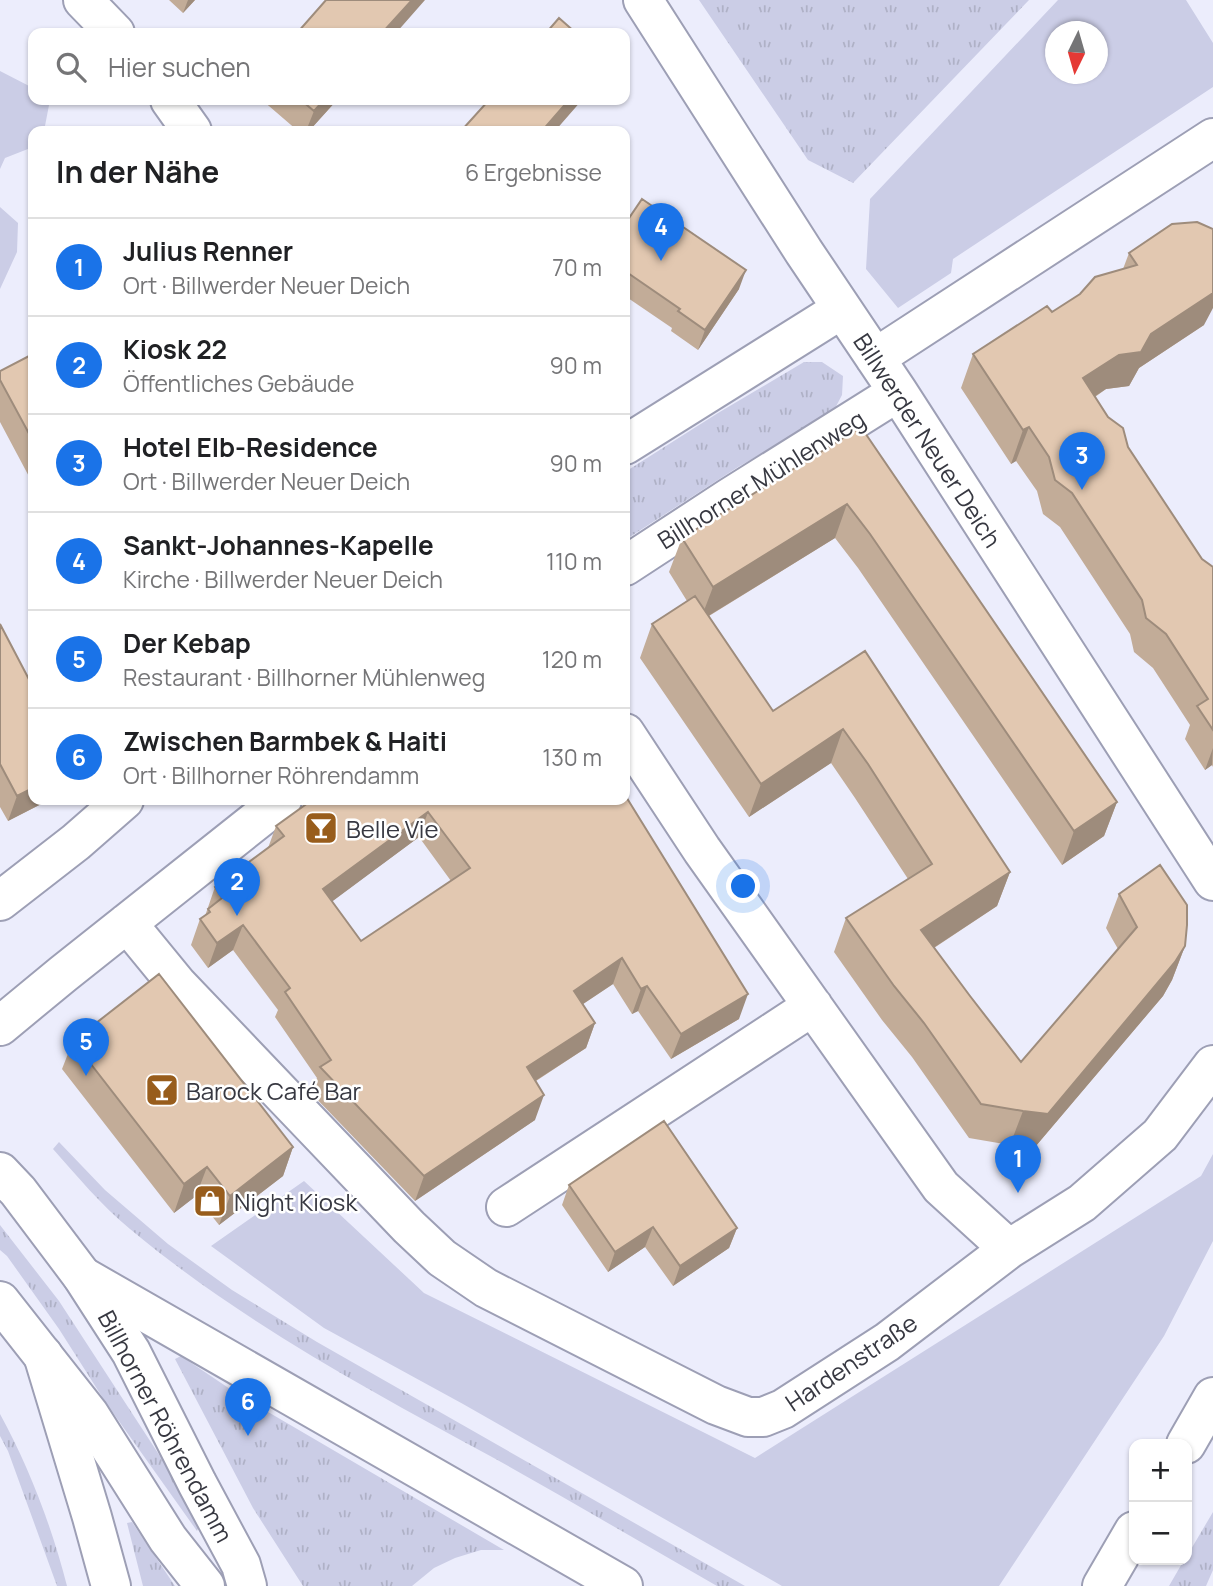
<!DOCTYPE html>
<html lang="de">
<meta charset="utf-8">
<style>
body{margin:0;font-family:Manrope,sans-serif;background:#f6f6f6;color:#202124}
.controls{position:absolute;right:21px;bottom:21px;display:grid;overflow:hidden;border-radius:14px;box-shadow:0 2px 5px #0004}
.controls button{width:63px;height:63px;display:grid;place-items:center;padding:0;border:0;border-bottom:2px solid #e0e0e0;background:#fff;color:#202124;font:35px sans-serif}
.compass{position:absolute;left:1045px;top:21px;width:63px;height:63px;border-radius:50%;background:#fff;box-shadow:0 2px 5px #0004;rotate:185deg}
.you{position:absolute;left:744px;top:887px;width:24px;height:24px;margin:-18px;border:5px solid #fff;border-radius:50%;background:#1a73e8;box-shadow:0 0 0 10px #1a73e833}
.badge{display:grid;place-items:center;width:46px;height:46px;border-radius:50%;background:#1a73e8;color:#fff;font-size:23px;font-weight:700}
.pin{position:absolute;translate:-50% -58px;filter:drop-shadow(0 2px 4px #0008)}
.pin::after{content:'';position:absolute;top:37px;width:24px;height:21px;background:inherit;clip-path:polygon(0 0,100% 0,50% 100%)}
.list{margin:0;padding:0;list-style:none}
h2{display:flex;justify-content:space-between;align-items:center;height:91px;margin:0;padding:0 28px;font-size:30px}
h2 small{font-size:23px;font-weight:400;color:#757577}
.list li{display:grid;grid-template-columns:46px 1fr auto;gap:21px;align-items:center;box-sizing:border-box;height:98px;padding:0 28px;border-top:2px solid #e0e0e0}
.list b{display:block;font-size:26px;white-space:nowrap}
.list p{margin:0;font-size:23px;white-space:nowrap;color:#757577}
.list em{font-size:23px;font-style:normal;color:#757577}
.icon{flex:none;width:38px;height:38px;fill:none;stroke:currentColor;stroke-width:2;stroke-linecap:round;stroke-linejoin:round}
.map{position:relative;flex:none;width:1213px;height:1586px;overflow:hidden}
.search{position:absolute;background:#fff;box-shadow:0 2px 5px #0004;left:28px;top:28px;width:602px;height:77px;display:flex;align-items:center;gap:18px;box-sizing:border-box;padding:0 24px;border-radius:14px;color:#757577;font-size:26px}
.panel{position:absolute;background:#fff;box-shadow:0 2px 5px #0004;left:28px;top:126px;width:602px;height:679px;border-radius:14px}
.map>svg:first-child{display:block}
.grass{fill:url(#grass-tufts)}
.green{fill:#cbcde6;fill-rule:evenodd}
.lines{fill:none;stroke-linecap:round;stroke-linejoin:round}
.minor-casing{stroke:#9d9fb5;stroke-width:42}
.major-casing{stroke:#9d9fb5;stroke-width:42}
.highway-casing{stroke:#9d9fb5;stroke-width:42}
.minor{stroke:#fff;stroke-width:38}
.major{stroke:#fff;stroke-width:38}
.highway{stroke:#fff;stroke-width:38}
.wall{fill:#c2ac98;fill-rule:evenodd}
.shaded-wall{fill:#9e8c7c}
.building{fill:#e2c8b1;stroke:#9e8c7c;stroke-width:2;fill-rule:evenodd}
.labels{text-anchor:middle;dominant-baseline:central;stroke-width:5;stroke-linejoin:round;paint-order:stroke}
.street-label{font-size:24px;fill:#373841;stroke:#fff}
.poi-label{font-size:24px;fill:#373841;stroke:#fff;text-anchor:start}
</style>
<div class="map">
<svg width="1213" height="1586" viewBox="0 0 1213 1586">
<defs>
<pattern id="grass-tufts" width="24" height="20" patternUnits="userSpaceOnUse" patternTransform="scale(1.75)"><rect width="24" height="20" fill="#cbcde6"/><path d="M3 7l-1-3M5 7V3M7 7l1-3M15 17l-1-3M17 17v-4M19 17l1-3" fill="none" stroke="#afb1c6"/></pattern>
</defs>
<rect width="100%" height="100%" fill="#ecedfc"/>
<path class="grass" d="M699,0H1029L853,183L808,160Z
M804,362H822L843,376L842,395L832,414L738,467L625,540V472L718,413Z
M59,1142L105,1190L168,1244L232,1290L317,1342L745,1586H717C642,1543 567,1499 492,1457C367,1389 239,1320 130,1229C101,1205 77,1176 53,1149Z
M0,1225L59,1301L182,1490L199,1523L197,1531L106,1403L59,1329L7,1256L0,1250Z
M181,1356L239,1395L504,1550H481L455,1558L434,1568L412,1586H303L253,1508L175,1359Z
M0,1414C29,1467 52,1527 67,1586H57L8,1451L0,1436Z
M1213,1512V1570L1206,1586H1169L1184,1560H1187V1556Z
M132,1522L175,1586H143L127,1523Z"/>
<path class="green" d="M1058,0H1186L1213,43V87L953,259L951,273L898,308L866,269L870,199ZM1056,32H1098V74H1056Z
M0,71L33,88V100H50L44,131H33V147L5,158L0,169Z
M0,207L18,223L17,252L0,289Z
M1213,1154V1241L1164,1336L999,1586H782L463,1404L324,1328L211,1246L304,1181L424,1293L755,1458L1201,1176Z"/>
<g class="lines">
<defs>
<path id="minor" d="M83,0L115,33
M643,0L804,252L898,392L1213,881
M170,100L192,131
M875,358L1213,138
M625,445L842,309
M625,566L729,498L898,392
M625,733L702,850L941,1187L1009,1249
M0,901L76,842L124,800
M127,923L177,984L409,1227L442,1258L486,1288L716,1405L748,1417H763L783,1409L887,1342L1009,1249L1082,1203L1160,1135L1213,1065
M0,1026L63,974L282,800
M0,1172L18,1191L82,1276L131,1352L197,1483L241,1565L247,1586
M506,1207L813,1006
M0,1301L89,1414L168,1539L205,1586"/>
<path id="major" d="M43,1355L92,1517L111,1586"/>
<path id="highway" d="M82,1276L623,1586
M1186,1444L1213,1397
M1102,1586L1134,1531"/>
</defs>
<use href="#minor" class="minor-casing"/>
<use href="#major" class="major-casing"/>
<use href="#highway" class="highway-casing"/>
<use href="#minor" class="minor"/>
<use href="#major" class="major"/>
<use href="#highway" class="highway"/>
</g>
<path class="wall" d="M169,0H195L183,13Z
M262,100H337L309,131H298Z
M625,224L739,289L698,350L671,331L672,328L625,296Z
M1129,253L1204,325L1139,368L1129,386L1106,389L1095,397L1202,559L1213,567V767L1212,765L1205,770L1185,739L1190,725L1153,668L1134,652L1130,634L1060,527L1043,514L1037,491L1016,461L1011,464L961,388L973,354L1052,312L1123,269Z
M33,354V484L0,422V371Z
M861,427L1117,802L1104,836L1062,865L858,568L835,538L709,616L773,711L865,651L1010,872L997,906L934,948L970,996L1021,1062L1118,949L1106,928L1119,894L1185,946L1172,980L1163,996L1035,1147L1010,1145L969,1138L912,1057L882,1020L834,952L846,918L908,879L855,798L831,763L749,817L640,658L652,624L687,601L669,572L682,538Z
M0,624L33,800H49L8,821L0,807Z
M312,800H625L739,1019L671,1059L638,1011L632,1014L613,984L583,1004L595,1023L586,1048L536,1081L535,1120L415,1201L311,1093L317,1078L275,1017L278,1010L233,950L208,968L191,945L200,919L205,916L215,887L268,848L276,826ZM419,837L451,881L361,941L332,901Z
M73,1041L293,1147L283,1176L219,1225L196,1196L174,1213L62,1069Z
M569,1185L737,1228L729,1248L673,1286L645,1247L608,1272L562,1205Z"/>
<path class="shaded-wall" d="M188,0H195L183,13Z
M412,0H425L396,33H382Z
M324,100H337L309,131H306L314,111Z
M569,100H582L555,131H542Z
M746,270L739,289L698,350L705,330Z
M1213,293V308L1204,325L1139,368L1129,386L1106,389L1071,412L1083,378Z
M1029,427L1016,461L1011,464L1023,430Z
M847,504L835,538L700,621L713,587Z
M843,729L831,763L749,817L761,784Z
M1213,748L1212,765L1205,770Z
M33,788V800H49L8,821L17,796Z
M1117,802L1104,836L1062,865L1074,831Z
M428,812L419,837L314,915L323,889Z
M1010,872L997,906L909,964L921,930Z
M243,925L233,950L208,968L217,943Z
M1185,946L1172,980L1163,996L1035,1147L1010,1145L1023,1111Z
M622,958L613,984L565,1016L574,991Z
M647,986L638,1011L632,1014L641,989Z
M748,994L739,1019L671,1059L681,1034Z
M595,1023L586,1048L518,1092L527,1067Z
M544,1095L535,1120L415,1201L424,1176Z
M293,1147L283,1176L219,1225L230,1196Z
M207,1167L196,1196L174,1213L184,1184Z
M653,1227L645,1247L608,1272L615,1252Z
M737,1228L729,1248L673,1286L680,1266Z"/>
<path class="building" d="M326,0H412L382,33H297Z
M559,18L576,33H546Z
M301,100H324L314,111Z
M489,100H569L542,131H461Z
M642,199L746,270L705,330L678,311L680,309L625,271V224Z
M1197,222L1213,229V293L1151,334L1141,352L1119,355L1083,378L1108,417L1123,428L1128,447L1202,559L1213,567V730L1197,706L1208,699L1166,634L1146,618L1142,600L1072,493L1055,480L1049,457L1029,427L1023,430L973,354L1047,306L1052,312L1080,294L1095,277L1137,265L1129,253L1172,224Z
M33,354V441L0,380V371Z
M861,427L1117,802L1074,831L870,534L847,504L713,587L682,538Z
M695,596L773,711L865,651L1010,872L921,930L970,996L1021,1062L1137,927L1119,894L1160,865L1187,905V925L1185,946L1175,962L1048,1114L1023,1111L981,1104L924,1023L894,986L846,918L932,864L868,764L843,729L761,784L652,624Z
M0,624L33,687V788L17,796L0,764Z
M625,795L748,994L681,1034L647,986L641,989L622,958L574,991L595,1023L527,1067L544,1095L424,1176L320,1067L331,1060L285,992L290,988L243,925L217,943L200,919L210,912L208,909L222,898L215,887L284,836L276,826L312,800H625ZM428,812L470,868L361,941L323,889Z
M159,974L293,1147L230,1196L207,1167L184,1184L73,1041Z
M664,1121L737,1228L680,1266L653,1227L615,1252L569,1185Z"/>
<defs>
<symbol id="bar-square" viewBox="-11 -11 22 22"><rect x="-9" y="-9" width="18" height="18" rx="4" fill="#985d1c" stroke="#fff"/><path d="M-6-5H6L.8 .8V4.5H3.5V6h-7V4.5H-.8V.8Z" fill="#fff"/></symbol>
<symbol id="shop-square" viewBox="-11 -11 22 22"><rect x="-9" y="-9" width="18" height="18" rx="4" fill="#985d1c" stroke="#fff"/><path d="M-5-2.5h2.3a2.7 3.5 0 0 1 5.4 0H5L5.5 6h-11ZM-1.5-2.5h3a1.5 2.3 0 0 0-3 0Z" fill="#fff"/></symbol>
</defs>
<g fill-rule="evenodd">
<use href="#bar-square" x="302" y="809" width="38" height="38"/>
<use href="#bar-square" x="143" y="1071" width="38" height="38"/>
<use href="#shop-square" x="191" y="1182" width="38" height="38"/>
</g>
<g class="labels">
<g class="street-label">
<text transform="translate(928 440) rotate(57)">Billwerder Neuer Deich</text>
<text transform="translate(761 479) rotate(-32)">Billhorner Mühlenweg</text>
<text transform="translate(851 1362) rotate(-34)">Hardenstraße</text>
<text transform="translate(166 1426) rotate(62)">Billhorner Röhrendamm</text>
</g>
<g class="poi-label">
<text x="346" y="828">Belle Vie</text>
<text x="186" y="1090">Barock Café Bar</text>
<text x="234" y="1201">Night Kiosk</text>
</g>
</g>
</svg>
<div class="controls">
<button>+</button>
<button>−</button>
</div>
<svg class="compass" viewBox="-18 -18 36 36"><path d="M0-13l5 13h-10z" fill="#e53935"/><path d="M0 13l5-13h-10z" fill="#757577"/></svg>
<div class="you"></div>
<div class="pin badge" style="left:1018px;top:1193px">1</div>
<div class="pin badge" style="left:237px;top:916px">2</div>
<div class="pin badge" style="left:1082px;top:490px">3</div>
<div class="pin badge" style="left:661px;top:261px">4</div>
<div class="pin badge" style="left:86px;top:1076px">5</div>
<div class="pin badge" style="left:248px;top:1436px">6</div>
<div class="search"><svg class="icon" aria-label="search" viewBox="0 0 24 24"><circle cx="10" cy="10" r="6"/><path d="M15 15l6 6"/></svg>Hier suchen</div>
<section class="panel">
<h2>In der Nähe<small>6 Ergebnisse</small></h2>
<ul class="list">
<li><span class="badge">1</span><div><b>Julius Renner</b><p>Ort · Billwerder Neuer Deich</p></div><em>70 m</em></li>
<li><span class="badge">2</span><div><b>Kiosk 22</b><p>Öffentliches Gebäude</p></div><em>90 m</em></li>
<li><span class="badge">3</span><div><b>Hotel Elb-Residence</b><p>Ort · Billwerder Neuer Deich</p></div><em>90 m</em></li>
<li><span class="badge">4</span><div><b>Sankt-Johannes-Kapelle</b><p>Kirche · Billwerder Neuer Deich</p></div><em>110 m</em></li>
<li><span class="badge">5</span><div><b>Der Kebap</b><p>Restaurant · Billhorner Mühlenweg</p></div><em>120 m</em></li>
<li><span class="badge">6</span><div><b>Zwischen Barmbek &amp; Haiti</b><p>Ort · Billhorner Röhrendamm</p></div><em>130 m</em></li>
</ul>
</section>
</div>
